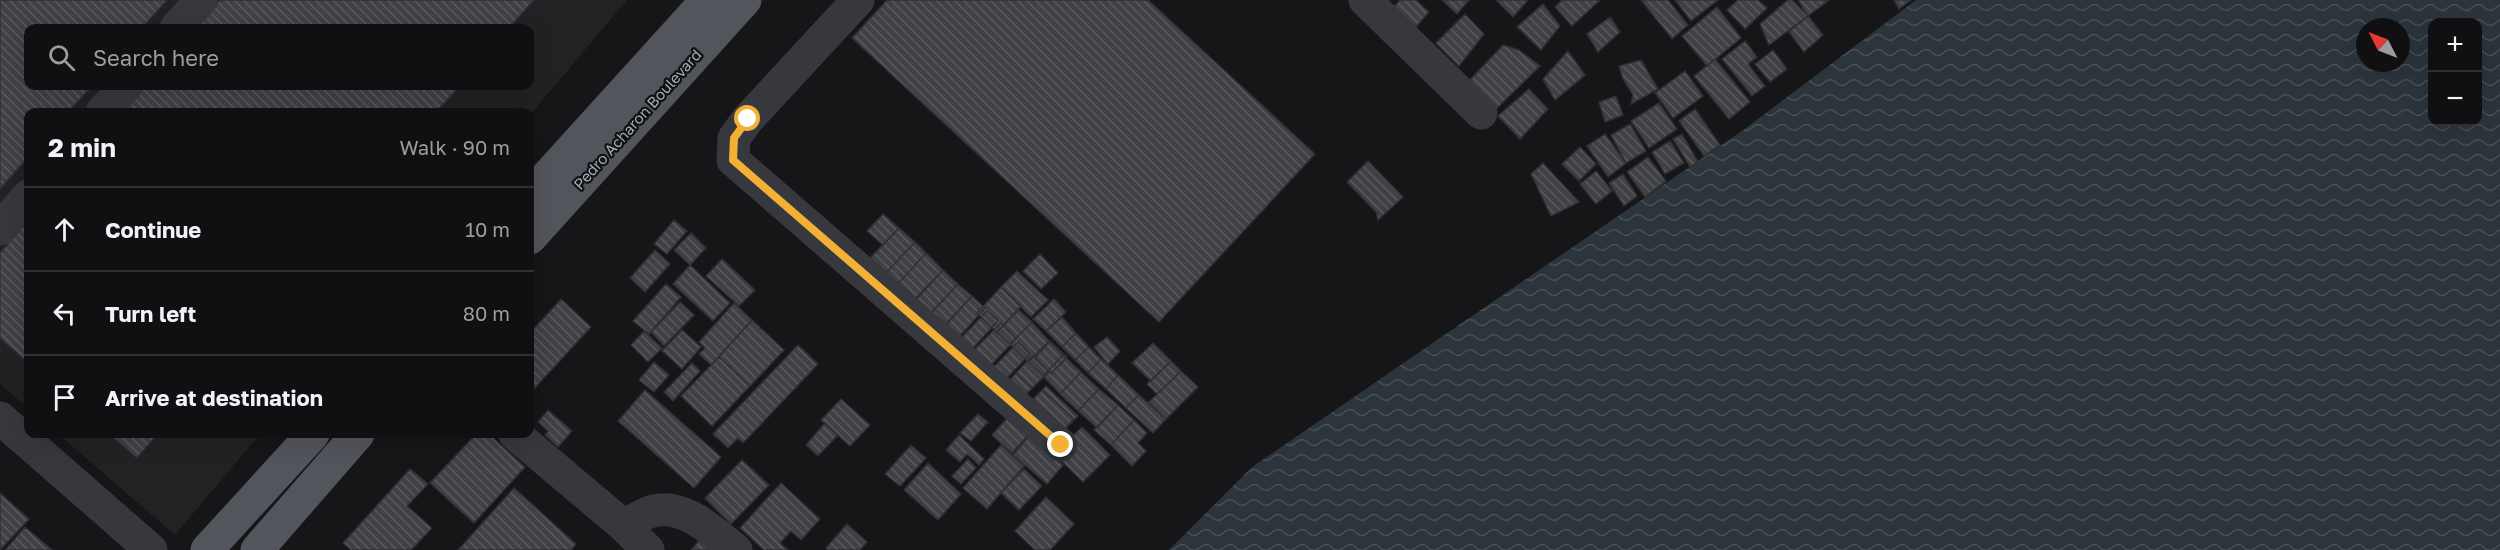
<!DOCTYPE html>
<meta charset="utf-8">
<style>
body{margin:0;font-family:"Golos Text",sans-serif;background:#19191b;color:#f1f3f6}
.controls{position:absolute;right:18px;top:18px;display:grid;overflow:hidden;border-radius:12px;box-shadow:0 6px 24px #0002}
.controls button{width:54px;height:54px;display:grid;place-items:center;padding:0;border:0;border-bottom:2px solid #303032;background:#101012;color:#f1f3f6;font:30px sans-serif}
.compass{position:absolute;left:2356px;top:18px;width:54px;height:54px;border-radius:50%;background:#101012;box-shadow:0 6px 24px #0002;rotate:312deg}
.stop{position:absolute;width:18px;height:18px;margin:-14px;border:4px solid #f2b134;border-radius:50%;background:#fff}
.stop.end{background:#f2b134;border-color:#fff;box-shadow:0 2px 6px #0008}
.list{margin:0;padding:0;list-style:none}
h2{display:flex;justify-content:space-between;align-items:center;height:78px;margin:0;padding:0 24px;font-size:26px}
h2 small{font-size:20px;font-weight:400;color:#9c9d9f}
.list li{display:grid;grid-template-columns:39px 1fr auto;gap:18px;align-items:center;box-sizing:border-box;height:84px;padding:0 24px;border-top:2px solid #303032}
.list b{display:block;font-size:22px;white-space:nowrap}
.list em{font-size:20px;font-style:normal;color:#9c9d9f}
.icon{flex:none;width:33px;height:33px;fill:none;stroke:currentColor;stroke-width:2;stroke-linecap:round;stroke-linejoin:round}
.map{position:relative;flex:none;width:2500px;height:550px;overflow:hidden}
.search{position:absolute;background:#101012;box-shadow:0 6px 24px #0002;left:24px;top:24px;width:510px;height:66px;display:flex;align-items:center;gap:15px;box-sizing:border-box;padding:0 21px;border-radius:12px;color:#9c9d9f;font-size:22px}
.panel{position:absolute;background:#101012;box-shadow:0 6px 24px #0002;left:24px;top:108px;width:510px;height:330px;border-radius:12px}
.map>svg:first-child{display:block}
.built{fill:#222225;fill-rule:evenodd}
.water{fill:url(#water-waves);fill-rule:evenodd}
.building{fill:url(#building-back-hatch);stroke:#303034;stroke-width:1.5}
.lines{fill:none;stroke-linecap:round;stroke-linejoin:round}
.minor{stroke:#37383d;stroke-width:33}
.major{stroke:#53555c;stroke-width:33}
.route{stroke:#f2b134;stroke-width:8}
.labels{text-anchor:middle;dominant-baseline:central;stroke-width:4.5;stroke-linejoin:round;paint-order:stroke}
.street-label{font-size:15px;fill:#a8adb8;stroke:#111113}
</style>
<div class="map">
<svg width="2500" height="550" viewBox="0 0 2500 550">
<defs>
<pattern id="water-waves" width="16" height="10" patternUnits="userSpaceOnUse" patternTransform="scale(1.5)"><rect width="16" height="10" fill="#2c353c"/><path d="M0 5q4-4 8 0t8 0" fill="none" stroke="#485056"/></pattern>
<pattern id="building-back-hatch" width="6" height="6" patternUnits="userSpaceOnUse" patternTransform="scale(1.5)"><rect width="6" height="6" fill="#404145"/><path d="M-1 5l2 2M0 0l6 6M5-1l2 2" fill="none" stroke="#595a5e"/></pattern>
</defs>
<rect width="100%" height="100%" fill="#161618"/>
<path class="built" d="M0,0H627L530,115V112H28V408L0,384ZM28,28H530V86H28Z
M58,434H260L175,535Z"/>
<path class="water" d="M1916,0H2500V550H1169L1252,467L1742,131ZM2432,22H2478V122H2432ZM2365,27H2401V63H2365Z"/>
<path class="building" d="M0,0H167L142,28H28V86H92L68,112H28V157L0,189Z
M220,0H534L509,28H195Z
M887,0H1148L1315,154L1159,322L852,38Z
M1400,0H1416L1429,12L1407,37L1385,17Z
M1442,0H1469L1457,14Z
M1496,0H1528L1513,17Z
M1562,0H1600L1572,26L1555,7Z
M1641,0H1668L1688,25L1672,39Z
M1675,0H1718L1691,21Z
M1738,0H1758L1767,8L1745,29L1727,10Z
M1788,0H1792L1808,16L1769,45L1760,24Z
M1798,0H1829L1808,16Z
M1894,0H1911L1899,9Z
M1543,4L1560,26L1541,50L1517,27Z
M1717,7L1741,38L1707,66L1682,36Z
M1465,14L1484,34L1459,66L1436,43Z
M1808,16L1823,35L1804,52L1789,32Z
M1610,17L1620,32L1598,52L1587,34Z
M1745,41L1757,57L1748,64L1765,86L1752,96L1722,59Z
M1503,45L1519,50L1540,66L1493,112L1466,84Z
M1773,50L1787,69L1770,82L1755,64Z
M1568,51L1585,75L1555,100L1543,79Z
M1715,59L1750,102L1729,119L1694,76Z
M1641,60L1658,89L1631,104L1633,95L1623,79L1619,66Z
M1685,71L1703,96L1673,118L1655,93Z
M146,86H460L436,112H122Z
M1529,89L1548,109L1520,139L1498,116Z
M1616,96L1623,115L1605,122L1599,102Z
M1659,103L1677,129L1649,148L1631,121Z
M1695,109L1720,145L1704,156L1679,121Z
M1630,124L1646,151L1626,163L1611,135Z
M1605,134L1626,163L1608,177L1587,146Z
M1682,134L1698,162L1690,167L1673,139Z
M1670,141L1684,163L1665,174L1652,152Z
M1580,147L1596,164L1579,181L1562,164Z
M1648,157L1666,181L1645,197L1627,172Z
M1368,161L1403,197L1378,220L1376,212L1347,182Z
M1543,163L1579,202L1551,216L1531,174Z
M1596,171L1612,191L1596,204L1580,184Z
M1623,174L1637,196L1624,206L1609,183Z
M883,214L899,228L883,245L867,231Z
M28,220V363L0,338V253Z
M674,220L687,231L667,254L654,244Z
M899,228L915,242L886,273L870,258Z
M691,233L706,248L690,265L674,250Z
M915,242L926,253L895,287L886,273Z
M655,250L670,264L645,292L630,278Z
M926,253L943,270L909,305L895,287Z
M1040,254L1058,273L1041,289L1023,271Z
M722,259L755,290L739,306L706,276Z
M690,265L730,303L713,321L673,284Z
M943,270L958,284L927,317L913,303Z
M1017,271L1048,300L1031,317L1001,287Z
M666,284L681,297L649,334L633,321Z
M958,284L972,296L938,332L925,320Z
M1001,287L1021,306L997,332L977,313Z
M972,296L985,308L959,337L946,325Z
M561,299L591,327L530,393V333Z
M1054,299L1066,312L1046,331L1033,319Z
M680,302L694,315L664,346L651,332Z
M734,303L752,320L711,365L699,354L705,348L699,342Z
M1019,310L1032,322L1010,344L997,332Z
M987,311L998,321L971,350L960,339Z
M1062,317L1076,333L1062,347L1046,331Z
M752,320L784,350L750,386L719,357Z
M1032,322L1049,341L1028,362L1010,344Z
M1001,323L1016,339L989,367L973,351Z
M682,330L701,347L682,369L662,351Z
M644,331L662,348L648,362L631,345Z
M1076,333L1089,347L1075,360L1062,347Z
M1107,337L1120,351L1108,364L1094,347Z
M1049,341L1063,355L1043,376L1028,362Z
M1050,341L1067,357L1051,374L1035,358Z
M1018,342L1030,354L1004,381L991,370Z
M1153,343L1171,361L1151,381L1132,363Z
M798,345L818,364L743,443L738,438L728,448L713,434Z
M1089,347L1101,359L1088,373L1075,360Z
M1063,355L1081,372L1060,394L1043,376Z
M1032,356L1049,372L1032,388L1016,373Z
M719,357L750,386L712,426L681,396Z
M1101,359L1118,375L1106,389L1088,373Z
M1171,361L1181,371L1157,394L1147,384Z
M654,362L669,375L654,392L639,380Z
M692,363L700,371L673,401L664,392Z
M1181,371L1198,387L1166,419L1149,402Z
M1081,372L1099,389L1078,411L1060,394Z
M1016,373L1032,388L1020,401L1004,386Z
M1118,375L1139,395L1126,408L1106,389Z
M1046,386L1078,416L1065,429L1033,399Z
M1099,389L1118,405L1097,428L1078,411Z
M645,390L721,457L694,488L618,421Z
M1042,390L1074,419L1059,435L1027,406Z
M1139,395L1166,419L1153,433L1126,408Z
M841,399L870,425L850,446L821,420Z
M1118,405L1134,420L1111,445L1094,430Z
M548,410L572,431L558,447L545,435L548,431L538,422Z
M978,414L988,422L971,441L960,433Z
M1009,416L1029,434L1012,453L992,435Z
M1134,420L1147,433L1138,443L1146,451L1132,466L1111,445Z
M825,423L838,435L818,456L806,445Z
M1082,427L1110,455L1083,482L1054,454Z
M109,434H158L137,458Z
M476,434H489L525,467L474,523L430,483Z
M959,435L984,459L979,465L967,454L960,462L946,450Z
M1030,435L1063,465L1047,484L1013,455Z
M911,445L926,458L900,486L885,474Z
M1001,445L1024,466L987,509L963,488Z
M968,459L976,468L961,484L952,476Z
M742,460L769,485L731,524L705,498Z
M928,463L961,494L938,520L904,490Z
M410,469L428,484L407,506L432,528L411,550H351L343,543Z
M1024,469L1042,486L1019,510L1001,493Z
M781,483L820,519L801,540L791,531L780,543L788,550H764L740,528Z
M514,488L576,544L571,550H458Z
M0,493L29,519L0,550Z
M1046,497L1074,524L1050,550H1035L1015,531Z
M847,524L867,542L860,550H828L826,548Z
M25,527L52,550H5Z
M703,536L718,550H691Z"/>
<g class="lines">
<path class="minor" d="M858,0L748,119L734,138L733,160L1061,445
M1365,0L1481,113
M176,28L201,0
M102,112L126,86
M0,229L28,196
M0,418L151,550
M515,434L624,526L648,550
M624,526C633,521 644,513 653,511C685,503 714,533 736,550"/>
<path class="major" d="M530,195L707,0
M530,238L745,0
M207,550L313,434
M257,550L358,434"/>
</g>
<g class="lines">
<path class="route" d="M748,119L734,138L733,160L1061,445"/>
</g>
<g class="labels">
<g class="street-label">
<text transform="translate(637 119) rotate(-48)">Pedro Acharon Boulevard</text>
</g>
</g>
</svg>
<div class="controls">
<button>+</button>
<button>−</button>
</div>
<svg class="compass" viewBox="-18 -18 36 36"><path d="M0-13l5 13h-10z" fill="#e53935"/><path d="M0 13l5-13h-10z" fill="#9c9d9f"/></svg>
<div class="stop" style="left:748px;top:119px"></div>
<div class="stop end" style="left:1061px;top:445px"></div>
<div class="search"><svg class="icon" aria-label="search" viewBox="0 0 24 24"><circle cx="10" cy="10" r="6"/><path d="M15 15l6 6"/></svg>Search here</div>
<section class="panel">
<h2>2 min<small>Walk · 90 m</small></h2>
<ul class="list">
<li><svg class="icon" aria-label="ahead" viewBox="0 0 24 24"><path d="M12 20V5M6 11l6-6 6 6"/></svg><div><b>Continue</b></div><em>10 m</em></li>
<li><svg class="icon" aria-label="left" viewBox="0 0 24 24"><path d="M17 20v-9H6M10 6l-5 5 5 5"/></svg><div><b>Turn left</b></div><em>80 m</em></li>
<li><svg class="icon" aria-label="arrive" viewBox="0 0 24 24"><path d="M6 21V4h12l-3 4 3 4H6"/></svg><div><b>Arrive at destination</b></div></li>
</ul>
</section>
</div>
